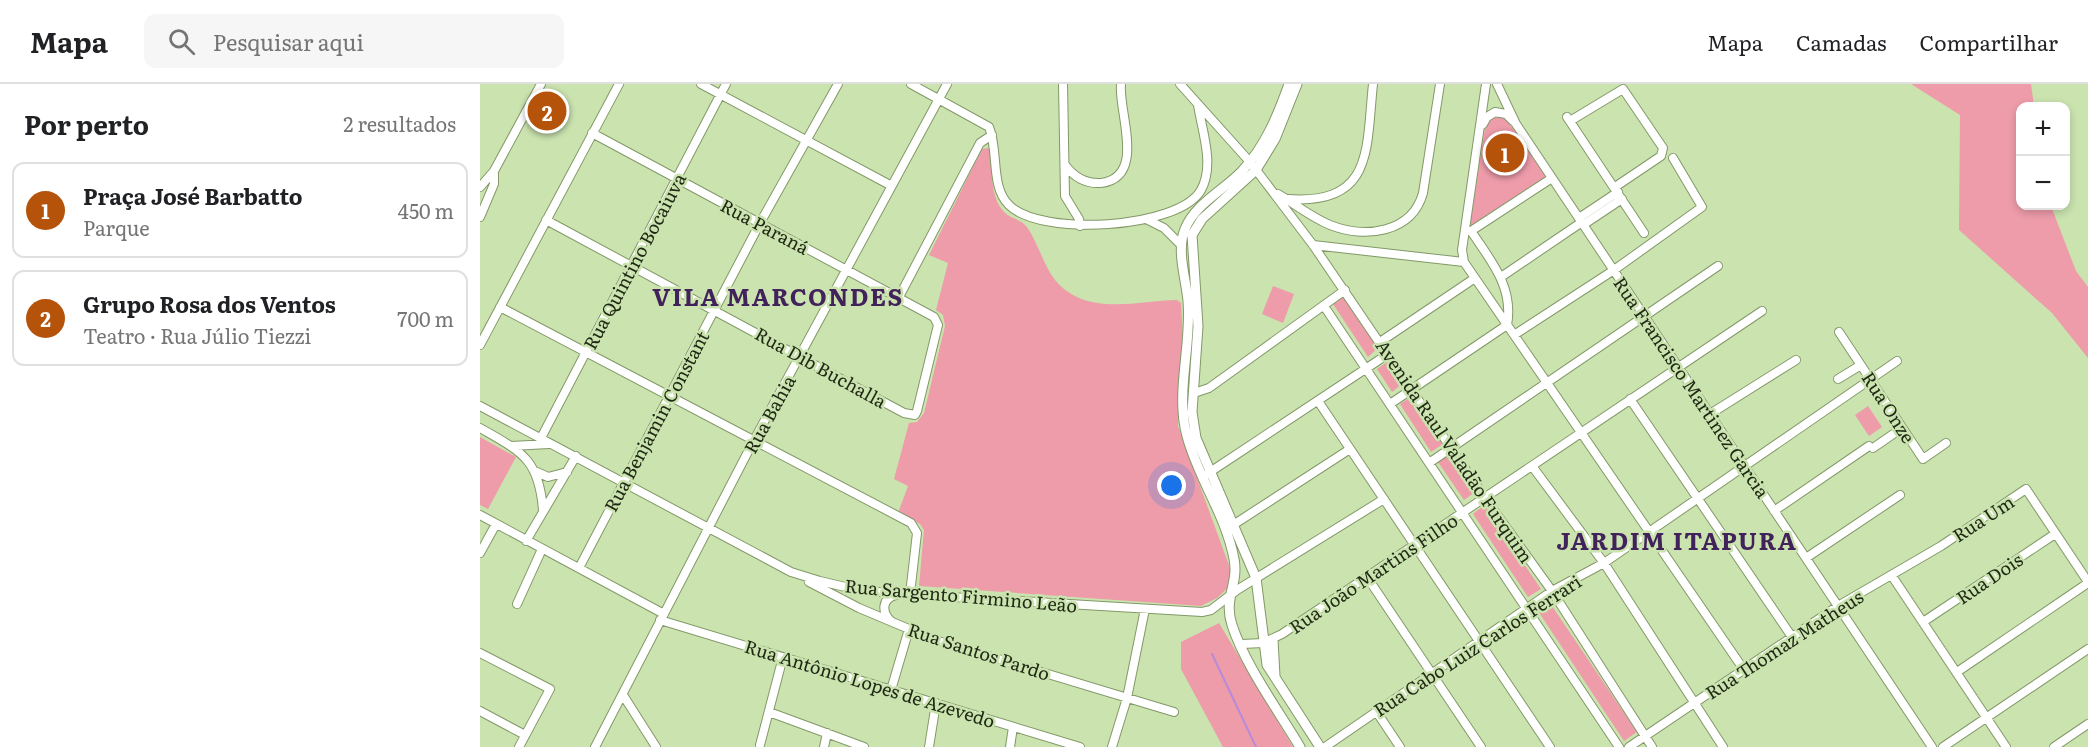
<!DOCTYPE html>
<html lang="pt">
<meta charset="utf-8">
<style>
body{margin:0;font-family:Literata,serif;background:#f6f6f6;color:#202124}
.controls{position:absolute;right:18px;top:18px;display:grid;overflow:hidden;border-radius:12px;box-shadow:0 3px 9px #0003}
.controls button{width:54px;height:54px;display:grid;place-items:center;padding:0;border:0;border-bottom:2px solid #e0e0e0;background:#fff;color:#202124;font:30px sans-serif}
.you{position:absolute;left:692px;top:402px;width:21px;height:21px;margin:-15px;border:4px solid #fff;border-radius:50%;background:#1a73e8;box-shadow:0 0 0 9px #1a73e833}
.badge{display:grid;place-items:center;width:39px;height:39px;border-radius:50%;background:#b45309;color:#fff;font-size:20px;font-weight:700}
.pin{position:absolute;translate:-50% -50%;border:3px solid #fff;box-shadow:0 2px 6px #0006}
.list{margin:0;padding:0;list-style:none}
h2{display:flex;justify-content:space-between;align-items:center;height:78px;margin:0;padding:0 24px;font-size:26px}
h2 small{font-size:20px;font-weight:400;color:#757577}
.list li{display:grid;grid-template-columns:39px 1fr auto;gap:18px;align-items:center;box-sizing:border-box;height:96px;margin:0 12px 12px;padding:0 12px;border:2px solid #e0e0e0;border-radius:12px}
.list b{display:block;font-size:22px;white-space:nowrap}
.list p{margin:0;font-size:20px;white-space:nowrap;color:#757577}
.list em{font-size:20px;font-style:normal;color:#757577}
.icon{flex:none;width:33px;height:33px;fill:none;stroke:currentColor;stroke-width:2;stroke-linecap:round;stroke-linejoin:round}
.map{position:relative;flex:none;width:1608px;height:663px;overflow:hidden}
header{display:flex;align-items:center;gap:36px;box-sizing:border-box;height:84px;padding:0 30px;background:#fff;border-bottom:2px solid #e0e0e0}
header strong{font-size:28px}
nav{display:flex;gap:33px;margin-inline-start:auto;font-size:21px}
.search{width:420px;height:54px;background:#f6f6f6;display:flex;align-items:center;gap:15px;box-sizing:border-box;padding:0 21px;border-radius:12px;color:#757577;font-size:22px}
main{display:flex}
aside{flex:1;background:#fff}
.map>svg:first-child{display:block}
.green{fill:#ee9caa}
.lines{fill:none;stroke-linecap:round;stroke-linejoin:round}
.stream{stroke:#b68bda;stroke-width:2}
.minor-casing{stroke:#839968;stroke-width:10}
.major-casing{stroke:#839968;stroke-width:11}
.minor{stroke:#fff;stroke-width:8}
.major{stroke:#fff;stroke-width:9}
.labels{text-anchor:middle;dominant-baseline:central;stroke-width:5;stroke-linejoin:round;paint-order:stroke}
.street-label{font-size:18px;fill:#1f2814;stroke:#cae3af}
.district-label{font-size:24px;font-weight:bold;letter-spacing:1.5px;fill:#42225a;stroke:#cae3af}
</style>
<header>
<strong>Mapa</strong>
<div class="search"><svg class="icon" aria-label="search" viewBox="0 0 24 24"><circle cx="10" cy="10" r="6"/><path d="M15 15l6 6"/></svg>Pesquisar aqui</div>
<nav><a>Mapa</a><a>Camadas</a><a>Compartilhar</a></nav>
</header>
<main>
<aside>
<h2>Por perto<small>2 resultados</small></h2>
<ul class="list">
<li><span class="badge">1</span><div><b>Praça José Barbatto</b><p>Parque</p></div><em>450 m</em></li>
<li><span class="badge">2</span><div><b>Grupo Rosa dos Ventos</b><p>Teatro · Rua Júlio Tiezzi</p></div><em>700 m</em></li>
</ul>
</aside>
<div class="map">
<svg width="1608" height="663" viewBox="0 0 1608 663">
<rect width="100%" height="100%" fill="#cae3af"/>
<path class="green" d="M1431,0H1551L1554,22H1540V122H1571L1596,187L1608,203V274L1572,229L1479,146L1480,31Z
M1018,31L1025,33L1067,94L992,143L990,141L1005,44L1009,35Z
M508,64L510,66C512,86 510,113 524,128C531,135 541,135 547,143C558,159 563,180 575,196C606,233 656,217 697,216L701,219L703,256L698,342L750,484L751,501L737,514L721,522L439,502L444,446L440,440L418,429L428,402L414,395L429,339L437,338L444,329L465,242L463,231L456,226L468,179L449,171L502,65Z
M793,202L814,210L803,239L782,230Z
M863,213L898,264L888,273L853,220Z
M907,278L922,300L912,308L897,285Z
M931,313L963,360L951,368L920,320Z
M1388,322L1402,343L1389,352L1375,331Z
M0,353L36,373L8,425L0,421Z
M970,370L995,408L984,416L958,378Z
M1004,421L1061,505L1048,513L993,430Z
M1070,519L1157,648L1144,657L1058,527Z
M739,539L813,663H743L701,585V558Z"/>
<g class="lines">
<path class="stream" d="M732,570L776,663"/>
<defs>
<path id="minor" d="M221,0L410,101
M431,0L509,43C519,67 510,103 529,121C560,153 699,145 721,106C735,81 722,47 718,21
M583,0L585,112L599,135L600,142
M700,0L770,78L833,161L1005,414L1072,507L1172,663
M1006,0L982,166L984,178L1264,586
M1017,0L1036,40L1452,663
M1087,33L1164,149
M1090,37L1143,5L1183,64L1181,72L1135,103
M1003,40L1007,33L1015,28L1026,30L1033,37
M585,81C594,93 606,100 621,99C667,93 638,28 641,0
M0,103L14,87L61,0
M798,110C815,120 831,133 850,141C885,155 932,149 943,109L960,0
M808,115C894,121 886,65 893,0
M0,133L14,100V87
M1099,134L1138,108
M666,135L684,144L702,162
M66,136L424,329L435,331L437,327L458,241L454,233L112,49
M1103,141L1142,115
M986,147H991L1072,94
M833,161L984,178
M1021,193L1102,138
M419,213L500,59L512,51
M844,222L1139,663
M20,223L431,439L437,449L430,510
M1359,248L1443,375L1466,359
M1034,251L1134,186L1222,123L1193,74
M900,258L995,194
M0,261L139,0
M1358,295L1381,281
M714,309L729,304L865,206
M1150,315L1312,553
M838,317L1070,663
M910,320L1027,241C1034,203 1011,177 991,147
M0,322L311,488L340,497L378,506L421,510L722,528L731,526L757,506L904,415
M1230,330L1316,276
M0,344C42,368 59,375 63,426
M61,354L246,0
M31,362L69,360
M1393,364L1422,344
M949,379L1238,182
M1052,382L1124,479L1243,663
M57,388L68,393L87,388
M727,390L908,270
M1294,427L1389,362
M0,431L184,530
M750,443L870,365
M46,457L96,372
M0,469L16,440
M1326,474L1420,411
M99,484L280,139L358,0
M1412,492L1526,663
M887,493L1001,663
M329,498L379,524L455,556L694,628
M37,520L62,465
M180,536L600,663
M411,537C401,528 402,514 416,511
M1443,538L1575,450
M762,560L783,559L802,550L1282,227
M0,569L70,605L39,663
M1477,588L1608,499
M411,606L429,545
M143,611L176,663
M0,627L45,651
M896,627L920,663
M289,628L384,663
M280,661L303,573
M115,663L273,358L467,0
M344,663L347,649
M449,663L456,619
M530,663L533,643
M632,663L647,614L665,525
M845,663L1072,507L1124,479L1417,277
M1149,663L1358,522L1461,462L1546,405L1608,498
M1463,663L1608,565
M1574,663L1608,640"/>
<path id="major" d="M809,0C798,31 785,63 762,87C744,106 715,120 705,145C696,167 706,194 708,217C712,261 695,309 707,352C718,394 746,431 754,475C759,500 743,514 752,541C765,581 798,626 820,663
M817,0L795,55L776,86L722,135L712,151L718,242L712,328L716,354L776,494L787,581L840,663
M793,556L795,592"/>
</defs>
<use href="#minor" class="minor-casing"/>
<use href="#major" class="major-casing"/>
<use href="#minor" class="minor"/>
<use href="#major" class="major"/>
</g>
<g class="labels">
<g class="street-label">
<text transform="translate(285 142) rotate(28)">Rua Paraná</text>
<text transform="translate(154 177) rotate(-62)">Rua Quintino Bocaiuva</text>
<text transform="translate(341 283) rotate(29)">Rua Dib Buchalla</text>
<text transform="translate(1212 303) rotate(56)">Rua Francisco Martinez Garcia</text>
<text transform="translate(1409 323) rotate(57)">Rua Onze</text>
<text transform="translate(289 330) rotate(-61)">Rua Bahia</text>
<text transform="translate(176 337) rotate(-62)">Rua Benjamin Constant</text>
<text transform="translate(975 367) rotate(56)">Avenida Raul Valadão Furquim</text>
<text transform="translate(1503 434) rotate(-33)">Rua Um</text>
<text transform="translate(893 489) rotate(-34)">Rua João Martins Filho</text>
<text transform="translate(1509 494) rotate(-34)">Rua Dois</text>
<text transform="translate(481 511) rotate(5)">Rua Sargento Firmino Leão</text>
<text transform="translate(1304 560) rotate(-33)">Rua Thomaz Matheus</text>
<text transform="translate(997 561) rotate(-33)">Rua Cabo Luiz Carlos Ferrari</text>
<text transform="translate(499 567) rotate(18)">Rua Santos Pardo</text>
<text transform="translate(390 599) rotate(17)">Rua Antônio Lopes de Azevedo</text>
</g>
<g class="district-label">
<text x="298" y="211">VILA MARCONDES</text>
<text x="1197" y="455">JARDIM ITAPURA</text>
</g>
</g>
</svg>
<div class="controls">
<button>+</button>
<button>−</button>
</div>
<div class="you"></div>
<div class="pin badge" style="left:1025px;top:69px">1</div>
<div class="pin badge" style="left:67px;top:27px">2</div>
</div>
</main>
